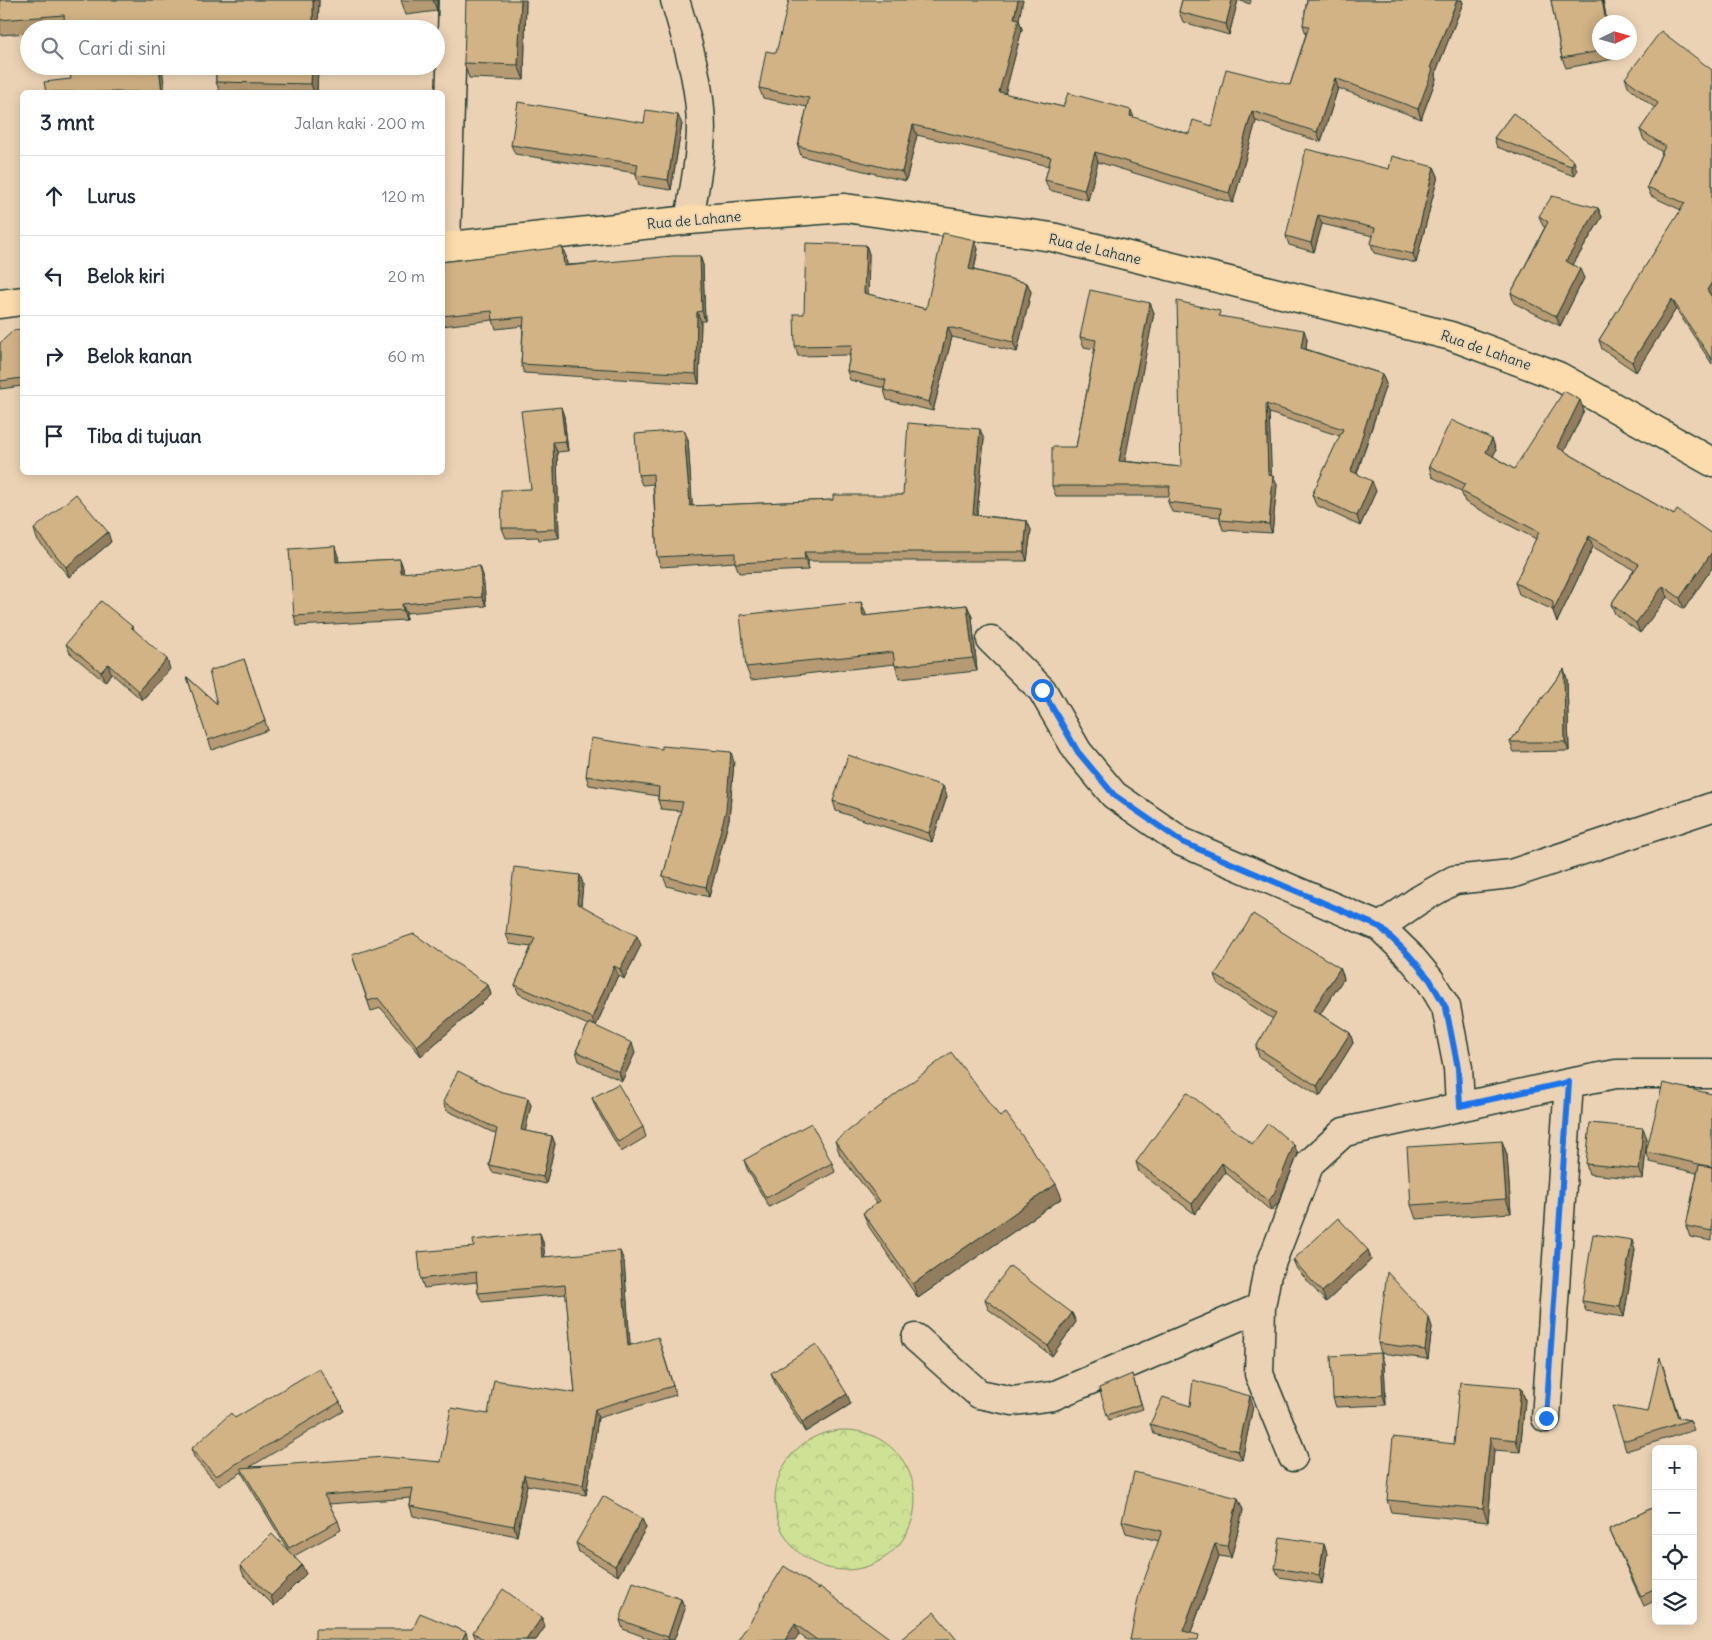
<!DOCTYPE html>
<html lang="id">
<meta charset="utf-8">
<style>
body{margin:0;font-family:Delius,sans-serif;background:#f6f6f7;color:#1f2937}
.controls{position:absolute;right:15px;bottom:15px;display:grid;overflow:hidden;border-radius:8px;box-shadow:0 2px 12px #0003}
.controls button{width:45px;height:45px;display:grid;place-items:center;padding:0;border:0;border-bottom:1px solid #e0e1e3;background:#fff;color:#1f2937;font:25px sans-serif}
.compass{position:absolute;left:1592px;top:15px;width:45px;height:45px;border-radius:50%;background:#fff;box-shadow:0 2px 12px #0003;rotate:85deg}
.stop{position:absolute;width:15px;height:15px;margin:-11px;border:4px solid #1a73e8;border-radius:50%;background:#fff}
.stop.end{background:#1a73e8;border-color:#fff;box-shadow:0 1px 5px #0008}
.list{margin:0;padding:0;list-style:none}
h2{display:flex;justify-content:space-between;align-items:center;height:65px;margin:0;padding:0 20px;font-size:21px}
h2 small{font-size:16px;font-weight:400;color:#747a83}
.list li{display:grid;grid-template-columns:32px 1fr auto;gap:15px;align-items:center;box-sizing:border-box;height:80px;padding:0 20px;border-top:1px solid #e0e1e3}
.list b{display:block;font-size:19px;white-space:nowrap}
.list em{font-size:16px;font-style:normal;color:#747a83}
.icon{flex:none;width:28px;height:28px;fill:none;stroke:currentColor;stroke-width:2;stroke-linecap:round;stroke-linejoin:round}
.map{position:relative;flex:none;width:1712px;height:1640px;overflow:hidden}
.search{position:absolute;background:#fff;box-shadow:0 2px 12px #0003;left:20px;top:20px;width:425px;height:55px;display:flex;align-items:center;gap:12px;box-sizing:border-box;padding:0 18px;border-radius:28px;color:#747a83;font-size:19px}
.panel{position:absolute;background:#fff;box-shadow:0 2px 12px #0003;left:20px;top:90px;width:425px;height:385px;border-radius:8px}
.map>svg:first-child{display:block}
.forest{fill:url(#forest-crowns);stroke:#778f64}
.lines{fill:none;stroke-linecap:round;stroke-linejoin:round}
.street-casing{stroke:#1f3d34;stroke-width:31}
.primary-casing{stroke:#1f3d34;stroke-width:31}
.street{stroke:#ecd2b4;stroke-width:28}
.primary{stroke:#fcdcac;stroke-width:28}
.wall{fill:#b59a73;stroke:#1f3d34}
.shaded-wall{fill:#937d5e;stroke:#1f3d34}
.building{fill:#d2b386;stroke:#1f3d34}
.route{stroke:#1a73e8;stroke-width:6}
.labels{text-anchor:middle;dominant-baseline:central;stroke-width:4;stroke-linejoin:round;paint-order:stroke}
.street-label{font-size:14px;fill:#1f3d34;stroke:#ecd2b4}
</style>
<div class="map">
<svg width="1712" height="1640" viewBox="0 0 1712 1640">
<defs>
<pattern id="forest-crowns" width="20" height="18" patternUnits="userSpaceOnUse" patternTransform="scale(1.25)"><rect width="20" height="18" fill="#cfe195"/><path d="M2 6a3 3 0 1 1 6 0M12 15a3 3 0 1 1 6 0" fill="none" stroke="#b1c281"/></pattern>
</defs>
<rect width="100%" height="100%" fill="#ecd2b4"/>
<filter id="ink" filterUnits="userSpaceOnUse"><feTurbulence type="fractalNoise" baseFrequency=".02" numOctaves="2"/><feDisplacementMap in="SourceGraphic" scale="10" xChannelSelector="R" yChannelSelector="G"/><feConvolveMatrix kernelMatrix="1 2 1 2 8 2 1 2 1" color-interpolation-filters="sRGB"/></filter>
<g filter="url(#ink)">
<path class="forest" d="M775 1500a70 70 0 1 1 140 0a70 70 0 1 1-140 0Z"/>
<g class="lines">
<defs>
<path id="street" d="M675,0C689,47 705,98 700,147C698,172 693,196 689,220
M446,246L453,0
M991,640L1042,690L1078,752L1114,795L1182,842L1380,927L1409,955L1430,980L1446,1007L1458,1068L1460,1106
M1380,927L1419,900L1454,880L1511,874L1712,807
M916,1338L979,1394L1013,1401L1053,1396L1261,1307
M1546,1418L1569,1083L1616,1074H1712
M1293,1457L1259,1374L1261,1307L1267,1274L1310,1163L1344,1132L1569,1083"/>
<path id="primary" d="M442,247L689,220L845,208L1052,237L1451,336L1558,376L1712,462
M0,304L22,301"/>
</defs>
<use href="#street" class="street-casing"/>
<use href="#primary" class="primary-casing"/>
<use href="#street" class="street"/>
<use href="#primary" class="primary"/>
</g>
<path class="wall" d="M0,0H319L318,29H29V33L0,35Z
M401,0H437V11L406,15Z
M526,0L524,80L469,78L464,63Z
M1182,0H1251L1250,4L1238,0L1229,35L1183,22L1179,12Z
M1307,0H1462L1463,3L1435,74L1436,79L1421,119L1338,88L1321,142L1256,121L1233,203L1098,162L1088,200L1049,190L1045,180L1049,166L917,135L906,181L801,156L798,146L807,107L763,98L759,88L776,53L1019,20L1022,29L1005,94L1063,107L1134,118L1189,134L1212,126L1290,85L1306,34L1303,25Z
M1551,0H1603L1607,22H1600V52H1613L1614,59L1566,68L1562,58Z
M216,66H318L317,92H220L216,82Z
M1712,70V364L1676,309L1636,372L1602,349L1599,340L1681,210L1651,196L1647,187L1662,152L1644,140L1640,130L1655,108L1629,88L1625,78Z
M1513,113L1577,171L1574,176L1497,147L1494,138Z
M644,123L682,124L671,190L639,185L636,175V173L515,154L511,145Z
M1434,167L1438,176L1416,263L1374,253L1371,244L1373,236L1322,224L1314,252L1289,245L1286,236L1389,169Z
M1598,208L1602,217L1573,265L1584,278L1560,326L1514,303L1511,293L1545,227L1543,226L1539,216Z
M975,240L978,249L974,270L1027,283L1031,292L1017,352L952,337L933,411L887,400L884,390V388L850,380L847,371L850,355L798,356L795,346L804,314L866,245L869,254L868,294L926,309Z
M566,256L567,265L700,256L703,265L705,321H701L699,384L524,373L521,364L523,326L496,329L493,320L442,326V262Z
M1150,303L1154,313L1124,461L1181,467L1222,317L1307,339L1306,349L1382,374L1386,384L1357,474L1376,491L1360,526L1316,505L1312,495L1340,436L1269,413L1271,476L1277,485L1272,533L1223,530L1220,520V517L1172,512L1168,502L1169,496H1056L1052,486L1076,447L1095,349L1084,347L1080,337Z
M22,329V386L0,389V343Z
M1584,411L1564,451L1674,515L1712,534V568L1684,609L1667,597L1640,633L1615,614L1611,604L1634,570L1593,547L1557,622L1553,610L1519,594L1515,583L1536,539L1465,502L1461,491L1432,477L1429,466L1492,439L1496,450L1493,456L1514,469Z
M564,416L568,451L557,452L559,538L539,540L538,537L506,538L502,528L531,489Z
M688,439L692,506L833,500L903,495L984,439L977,515L1027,521L1031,530L1027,561H808V570L739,573L735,562L661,567L657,557L653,484L642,485L638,475Z
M34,529L111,542L69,577L37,539Z
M338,556L339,562L400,559L403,568L404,573L483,575L486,606L406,613V620L297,626L294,616Z
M861,602L866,616L967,605L972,617L977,671L899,679L895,664L751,680L746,667Z
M133,627L134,630L170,669L142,700L111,673L105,682L70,653L66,644Z
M244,659L268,730L212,750L187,677L217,704Z
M1564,669L1567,679L1569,751L1514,752L1510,742Z
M734,762L729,819L709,897L667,886L663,876L681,811L661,809L658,800V796L589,785L586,776Z
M947,796L932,842L836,811L833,801Z
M580,875L583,884L581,905L641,945L624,979L618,975L596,1026L635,1053L622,1081L579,1061L576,1051L588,1025L519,994L515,985L531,947L510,944L506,934Z
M352,955L488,985L491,995L421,1056L381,1008L371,1011Z
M1340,968L1344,978L1320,1014L1350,1033L1353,1043L1320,1096L1259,1057L1256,1047L1273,1019L1219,985L1215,975Z
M499,1091L531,1105L525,1131L552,1136L555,1144L546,1184L492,1172L489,1165L496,1134L446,1110L443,1102Z
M1712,1094V1241L1690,1237L1686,1226L1697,1173L1650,1162L1646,1152Z
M592,1098L643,1127L646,1137L621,1152L596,1108Z
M1647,1138L1643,1179L1589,1174L1586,1164Z
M835,1141L1062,1198L918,1298L869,1227L863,1213L877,1203L840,1155Z
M1502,1141L1507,1155L1511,1213L1416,1219L1411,1205Z
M1252,1144L1294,1145L1298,1154L1278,1203L1271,1211L1225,1172L1195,1214L1139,1172L1136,1162Z
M744,1160L832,1163L835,1172L769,1207L747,1169Z
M540,1233L543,1242L545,1257L624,1261L630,1345L661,1346L676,1395L598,1418L586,1495L527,1485L517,1536L413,1516L410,1506L411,1498L329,1504L338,1521L341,1530L294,1556L306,1574L274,1606L244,1576L240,1566L288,1550L244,1477L242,1472L219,1486L195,1459L191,1449L235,1418L340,1402L343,1411L250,1467L441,1462L488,1414L575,1393L566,1294L482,1302L478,1293L477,1282L424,1288L421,1279L474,1247Z
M1368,1250L1371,1260L1326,1302L1297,1269L1293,1260Z
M1635,1250L1624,1317L1586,1311L1582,1301Z
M985,1299L1072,1313L1076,1322L1052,1356L988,1309Z
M1429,1318L1432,1327L1428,1359L1381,1353L1378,1343Z
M1384,1363L1386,1405L1336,1407L1333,1398Z
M1663,1366L1679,1418L1690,1420L1694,1430L1626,1451L1623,1441L1648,1412Z
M771,1373L851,1404L805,1432L775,1383Z
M1132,1374L1143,1409L1109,1420L1107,1415Z
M1521,1387L1525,1400L1520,1452L1494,1450L1488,1522L1391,1512L1387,1500Z
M1190,1406H1253L1242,1460L1154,1434L1150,1424Z
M1238,1498L1243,1510L1231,1558L1219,1556L1191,1633L1130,1640L1159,1541L1126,1533L1122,1521Z
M1656,1506V1600L1644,1606L1613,1538L1609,1529Z
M642,1519L646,1528L618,1576L579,1552L576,1543Z
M1324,1544L1327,1554L1322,1584L1279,1577L1275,1568Z
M681,1599L685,1609L674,1640H653L623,1629L620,1620Z
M760,1604L892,1640H807L761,1606Z
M542,1617L545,1627L536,1640H476L473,1632Z"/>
<path class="shaded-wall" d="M313,0H319L318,29H313Z
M433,0H437V11Z
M521,0H526L524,80L518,65Z
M1018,0H1023L1019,20L1022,29L1003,102L999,92Z
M1232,0H1238L1229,35L1226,24Z
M1457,0H1462L1463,3L1435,74L1436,79L1421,119L1418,109L1430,68Z
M1602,0H1603L1607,22H1606Z
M159,66H162L165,92H162Z
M312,66H318L317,92H314L311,84Z
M1335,78L1338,88L1321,142L1317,132Z
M1131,110L1135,120L1130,116Z
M1252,111L1256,121L1233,203L1229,193Z
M678,115L682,124L671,190L668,180Z
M913,125L917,135L906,181L902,172Z
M1095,152L1098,162L1088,200L1084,190Z
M1574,161L1577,171L1574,176L1571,166Z
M1434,167L1438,176L1416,263L1413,254Z
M1598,208L1602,217L1569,271L1566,261Z
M1318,215L1322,224L1314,252L1311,243Z
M975,240L978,249L972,279L969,269Z
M866,245L869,254L868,302L864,293Z
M562,247L566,256L568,275L564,266Z
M700,256L703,265L705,321L702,311Z
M1580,269L1584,278L1560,326L1556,316Z
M1712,282V297L1707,290Z
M1027,283L1031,292L1017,352L1013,342Z
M1672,299L1676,309L1636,372L1632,362Z
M1150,303L1154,313L1123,470L1119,461Z
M697,312L701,321L699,384L696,374Z
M948,327L952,337L933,411L929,402Z
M1304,330L1307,339L1305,357L1301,348Z
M1382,374L1386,384L1354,481L1351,471Z
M1580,400L1584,411L1561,458L1557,447Z
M1266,404L1269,413L1272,485L1268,475Z
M561,407L564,416L568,451L565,441Z
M980,429L984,439L976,524L973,515Z
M684,430L688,439L693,515L690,506Z
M1492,439L1496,450L1490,463L1486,452Z
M553,442L557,452L559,538L556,529Z
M1273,476L1277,485L1272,533L1269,524Z
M1372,481L1376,491L1360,526L1357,516Z
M1027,521L1031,530L1027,561L1024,552Z
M108,532L111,542L69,577L66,567Z
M1589,536L1593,547L1557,622L1553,611Z
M335,546L338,556L340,572L336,562Z
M804,552L808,561V570L805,560Z
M1712,552V568L1684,609L1680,598Z
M400,559L403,568L404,582L401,573Z
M480,566L483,575L486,606L482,597Z
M1663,586L1667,597L1640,633L1636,623Z
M861,602L866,614L867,628L863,616Z
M402,604L406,613V620L403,610Z
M967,605L972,617L977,671L973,658Z
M167,659L170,669L142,700L138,691Z
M108,664L111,673L105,682L101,672Z
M1564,669L1567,679L1569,751L1565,742Z
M731,752L734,762L729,819L709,897L706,887Z
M943,786L947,796L932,842L929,833Z
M580,875L583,884L580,913L577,903Z
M637,936L641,945L624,979L620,969Z
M614,966L618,975L595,1028L592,1018Z
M1340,968L1344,978L1316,1020L1313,1010Z
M488,985L491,995L421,1056L417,1046Z
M1350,1033L1353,1043L1320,1096L1317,1086Z
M632,1043L635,1053L622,1081L619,1072Z
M528,1098L531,1105L524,1137L521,1130Z
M1643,1128L1647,1138L1643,1179L1639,1169Z
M552,1136L555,1144L546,1184L543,1177Z
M1502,1141L1507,1155L1511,1213L1506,1199Z
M1294,1145L1298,1154L1278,1203L1271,1211L1268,1201Z
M1222,1163L1225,1172L1195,1214L1192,1204Z
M1056,1184L1062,1198L918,1298L913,1284Z
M540,1233L543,1242L546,1267L542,1257Z
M1632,1240L1635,1250L1624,1317L1620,1307Z
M1368,1250L1371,1260L1326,1302L1322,1292Z
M620,1251L624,1261L631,1356L628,1346Z
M1072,1313L1076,1322L1052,1356L1048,1346Z
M1429,1318L1432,1327L1428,1359L1425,1350Z
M1381,1353L1384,1363L1386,1405L1383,1395Z
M1521,1387L1525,1400L1520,1452L1516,1440Z
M847,1394L851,1404L805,1432L802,1422Z
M1250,1396L1253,1406L1242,1460L1238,1451Z
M595,1409L598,1418L586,1495L583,1485Z
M1490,1437L1494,1450L1488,1522L1483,1509Z
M524,1475L527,1485L517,1536L514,1526Z
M1238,1498L1243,1510L1231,1558L1227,1546Z
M642,1519L646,1528L618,1576L615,1566Z
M1215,1544L1219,1556L1188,1640L1183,1631Z
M1324,1544L1327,1554L1322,1584L1319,1575Z
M302,1565L306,1574L274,1606L271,1596Z
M681,1599L685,1609L674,1640H669L668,1637Z
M542,1617L545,1627L536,1640H526Z
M795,1624L799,1634L795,1640H785Z
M466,1632L468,1640H462Z"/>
<path class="building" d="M0,0H313V29H65L64,15L0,20Z
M466,0H521L518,65L464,63Z
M789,0H1018L1014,18L1019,19L999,92L1063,107L1068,93L1131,110L1130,116L1189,134L1193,120L1212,126L1226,69L1290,85L1309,26L1303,25L1307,0H1457L1430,68L1433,69L1418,109L1335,78L1317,132L1252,111L1229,193L1095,152L1084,190L1045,180L1051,157L913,125L902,172L798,146L809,98L759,88L766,51L776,53Z
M1182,0H1232L1226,24L1179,12Z
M1551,0H1602L1606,22H1600V51L1562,58Z
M1661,31L1712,70V282L1707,290L1712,297V360L1672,299L1632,362L1599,340L1685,203L1647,187L1665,146L1640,130L1658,103L1625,78Z
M69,66H159L162,92H46L44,82L71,79Z
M216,66H312L311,84L216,82Z
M518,102L644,123L646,110L678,115L668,180L636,175L638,164L511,145Z
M1513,113L1574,161L1571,166L1494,138Z
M1306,149L1389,169L1392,156L1434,167L1413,254L1371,244L1375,228L1318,215L1311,243L1286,236Z
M1552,196L1598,208L1566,261L1580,269L1556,316L1511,293L1548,222L1539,216Z
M943,233L975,240L969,269L1027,283L1013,342L948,327L929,402L884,390L886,380L847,371L852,345L795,346L794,314H804L806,243L866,245L864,293L926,309Z
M562,247L564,266L673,256H700L702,311L697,312L696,374L521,364L524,317L493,320L492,311L442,316V262Z
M1090,290L1150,303L1119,461L1181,467L1177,301L1220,311L1219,316L1304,330L1301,348L1382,374L1351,471L1372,481L1357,516L1312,495L1343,429L1266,404L1268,475L1273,476L1269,524L1220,520L1221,508L1168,502L1170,486H1052V447H1076L1090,376L1096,340L1080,337Z
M22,329V378L0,381V343L14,330Z
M1564,391L1580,400L1557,447L1674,515L1677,510L1712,534V552L1680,598L1663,586L1636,623L1611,604L1639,564L1589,536L1553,611V601L1515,583L1539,532L1461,491L1465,484L1429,466L1451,420L1492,439L1486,452L1514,469Z
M561,407L565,441L553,442L556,529L536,530V528H502L501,490L531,489L521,411Z
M908,423L980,429L973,515L1027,521L1024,552H804L805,560L735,563V553L657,557L653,474L638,475L635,434L684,430L690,506L833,500V495H903Z
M76,494L108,532L66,567L34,529Z
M335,546L336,562L400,559L401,573L480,566L482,597L402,604L403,610L294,616L289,549Z
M101,601L133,627H131L167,659L138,691L108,664L101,672L66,644Z
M861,602L863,616L967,605L973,658L895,666L893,652L746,667L740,615Z
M244,659L265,721L208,740L187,677L217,704L209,671Z
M1564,669L1565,742H1510Z
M591,738L662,749V746L731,752L726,810L706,887L663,876L683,802L658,800L659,787L586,776Z
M848,755L943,786L929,833L833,801Z
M514,867L580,875L577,903L637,936L620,969L614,966L592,1018L515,985L535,938L506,934Z
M1253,914L1340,968L1313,1010L1350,1033L1317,1086L1256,1047L1276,1013L1215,975Z
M414,934L488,985L417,1046L378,998L368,1001L352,955Z
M589,1023L632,1043L619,1072L576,1051Z
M951,1052L1000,1117L1006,1113L1056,1184L913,1284L863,1213L880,1201L835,1141Z
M458,1071L499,1091L528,1098L521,1130L552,1136L543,1177L489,1165L497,1129L443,1102Z
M1663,1083L1712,1094V1167L1646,1152Z
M618,1084L643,1127L618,1142L592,1098Z
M1187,1092L1252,1144L1268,1123L1294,1145L1274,1194L1268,1201L1222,1163L1192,1204L1136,1162Z
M811,1123L832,1163L766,1198L744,1160Z
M1590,1123L1643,1128L1639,1169L1586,1164Z
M1502,1141L1506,1199L1411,1205L1407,1147Z
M1699,1165L1712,1167V1231L1686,1226Z
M1338,1218L1368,1250L1322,1292L1293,1260Z
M540,1233L542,1257L620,1251L628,1346L658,1337L673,1386L595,1409L583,1485L524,1475L514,1526L410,1506L413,1488L324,1495L338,1521L289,1548L241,1468L384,1457L441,1462L451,1408L488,1414L494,1380L575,1393L565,1285L478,1293L476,1272L421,1279L418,1252L474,1247L473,1240Z
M1593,1234L1632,1240L1620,1307L1582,1301Z
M1010,1266L1072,1313L1048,1346L985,1299Z
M1387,1272L1429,1318L1425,1350L1378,1343Z
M816,1344L847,1394L802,1422L771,1373Z
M1381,1353L1383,1395L1333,1398L1331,1356Z
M1660,1357L1678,1418L1690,1420L1623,1441L1612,1406L1648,1412Z
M319,1368L340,1402L216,1476L191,1449L231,1413L235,1418Z
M1132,1374L1141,1404L1107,1415L1099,1388Z
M1193,1380L1250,1396L1238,1451L1150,1424L1163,1397L1190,1406Z
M1460,1382L1521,1387L1516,1440L1490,1437L1483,1509L1387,1500L1393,1437L1454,1444Z
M1134,1472L1238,1498L1227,1546L1215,1544L1183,1631L1199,1635L1198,1640H1130L1139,1594L1162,1531L1122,1521Z
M603,1496L642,1519L615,1566L576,1543Z
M1656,1506V1589L1641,1596L1609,1529Z
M272,1534L302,1565L271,1596L240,1566Z
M1280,1537L1324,1544L1319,1575L1275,1568Z
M784,1566L819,1589L820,1587L892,1640H817L795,1624L785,1640H738L761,1605L760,1604Z
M633,1582L681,1599L668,1637L620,1620Z
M503,1589L542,1617L526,1640H484L473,1632Z
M934,1612L957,1640H900Z
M420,1613L466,1632L462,1640H315V1629H413Z"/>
</g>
<g class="lines" filter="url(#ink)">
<path class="route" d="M1042,690L1078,752L1114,795L1182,842L1380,927L1409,955L1430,980L1446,1008L1458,1068L1460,1106L1569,1082L1546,1418"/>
</g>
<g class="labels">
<g class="street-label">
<text transform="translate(694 220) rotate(-5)">Rua de Lahane</text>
<text transform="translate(1095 249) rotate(13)">Rua de Lahane</text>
<text transform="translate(1486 350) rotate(19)">Rua de Lahane</text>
</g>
</g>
</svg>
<div class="controls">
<button>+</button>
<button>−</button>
<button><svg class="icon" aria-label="locate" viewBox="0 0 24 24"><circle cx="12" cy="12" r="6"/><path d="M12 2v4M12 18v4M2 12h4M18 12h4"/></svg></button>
<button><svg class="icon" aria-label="layers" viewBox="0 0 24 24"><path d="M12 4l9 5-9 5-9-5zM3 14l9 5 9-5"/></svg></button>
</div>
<svg class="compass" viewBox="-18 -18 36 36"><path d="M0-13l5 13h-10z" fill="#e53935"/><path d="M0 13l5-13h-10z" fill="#747a83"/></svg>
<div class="stop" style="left:1042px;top:690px"></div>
<div class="stop end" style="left:1546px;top:1418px"></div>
<div class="search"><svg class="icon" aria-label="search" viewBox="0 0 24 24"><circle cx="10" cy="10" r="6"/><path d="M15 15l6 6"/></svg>Cari di sini</div>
<section class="panel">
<h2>3 mnt<small>Jalan kaki · 200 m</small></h2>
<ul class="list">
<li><svg class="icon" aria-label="ahead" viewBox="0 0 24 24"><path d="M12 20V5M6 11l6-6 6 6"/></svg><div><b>Lurus</b></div><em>120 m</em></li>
<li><svg class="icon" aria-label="left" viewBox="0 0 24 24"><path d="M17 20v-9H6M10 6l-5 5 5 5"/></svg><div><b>Belok kiri</b></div><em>20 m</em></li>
<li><svg class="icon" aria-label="right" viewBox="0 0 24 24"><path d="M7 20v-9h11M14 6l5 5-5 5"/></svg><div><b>Belok kanan</b></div><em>60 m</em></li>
<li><svg class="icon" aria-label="arrive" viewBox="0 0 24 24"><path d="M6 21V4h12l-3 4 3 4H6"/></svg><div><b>Tiba di tujuan</b></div></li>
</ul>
</section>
</div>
